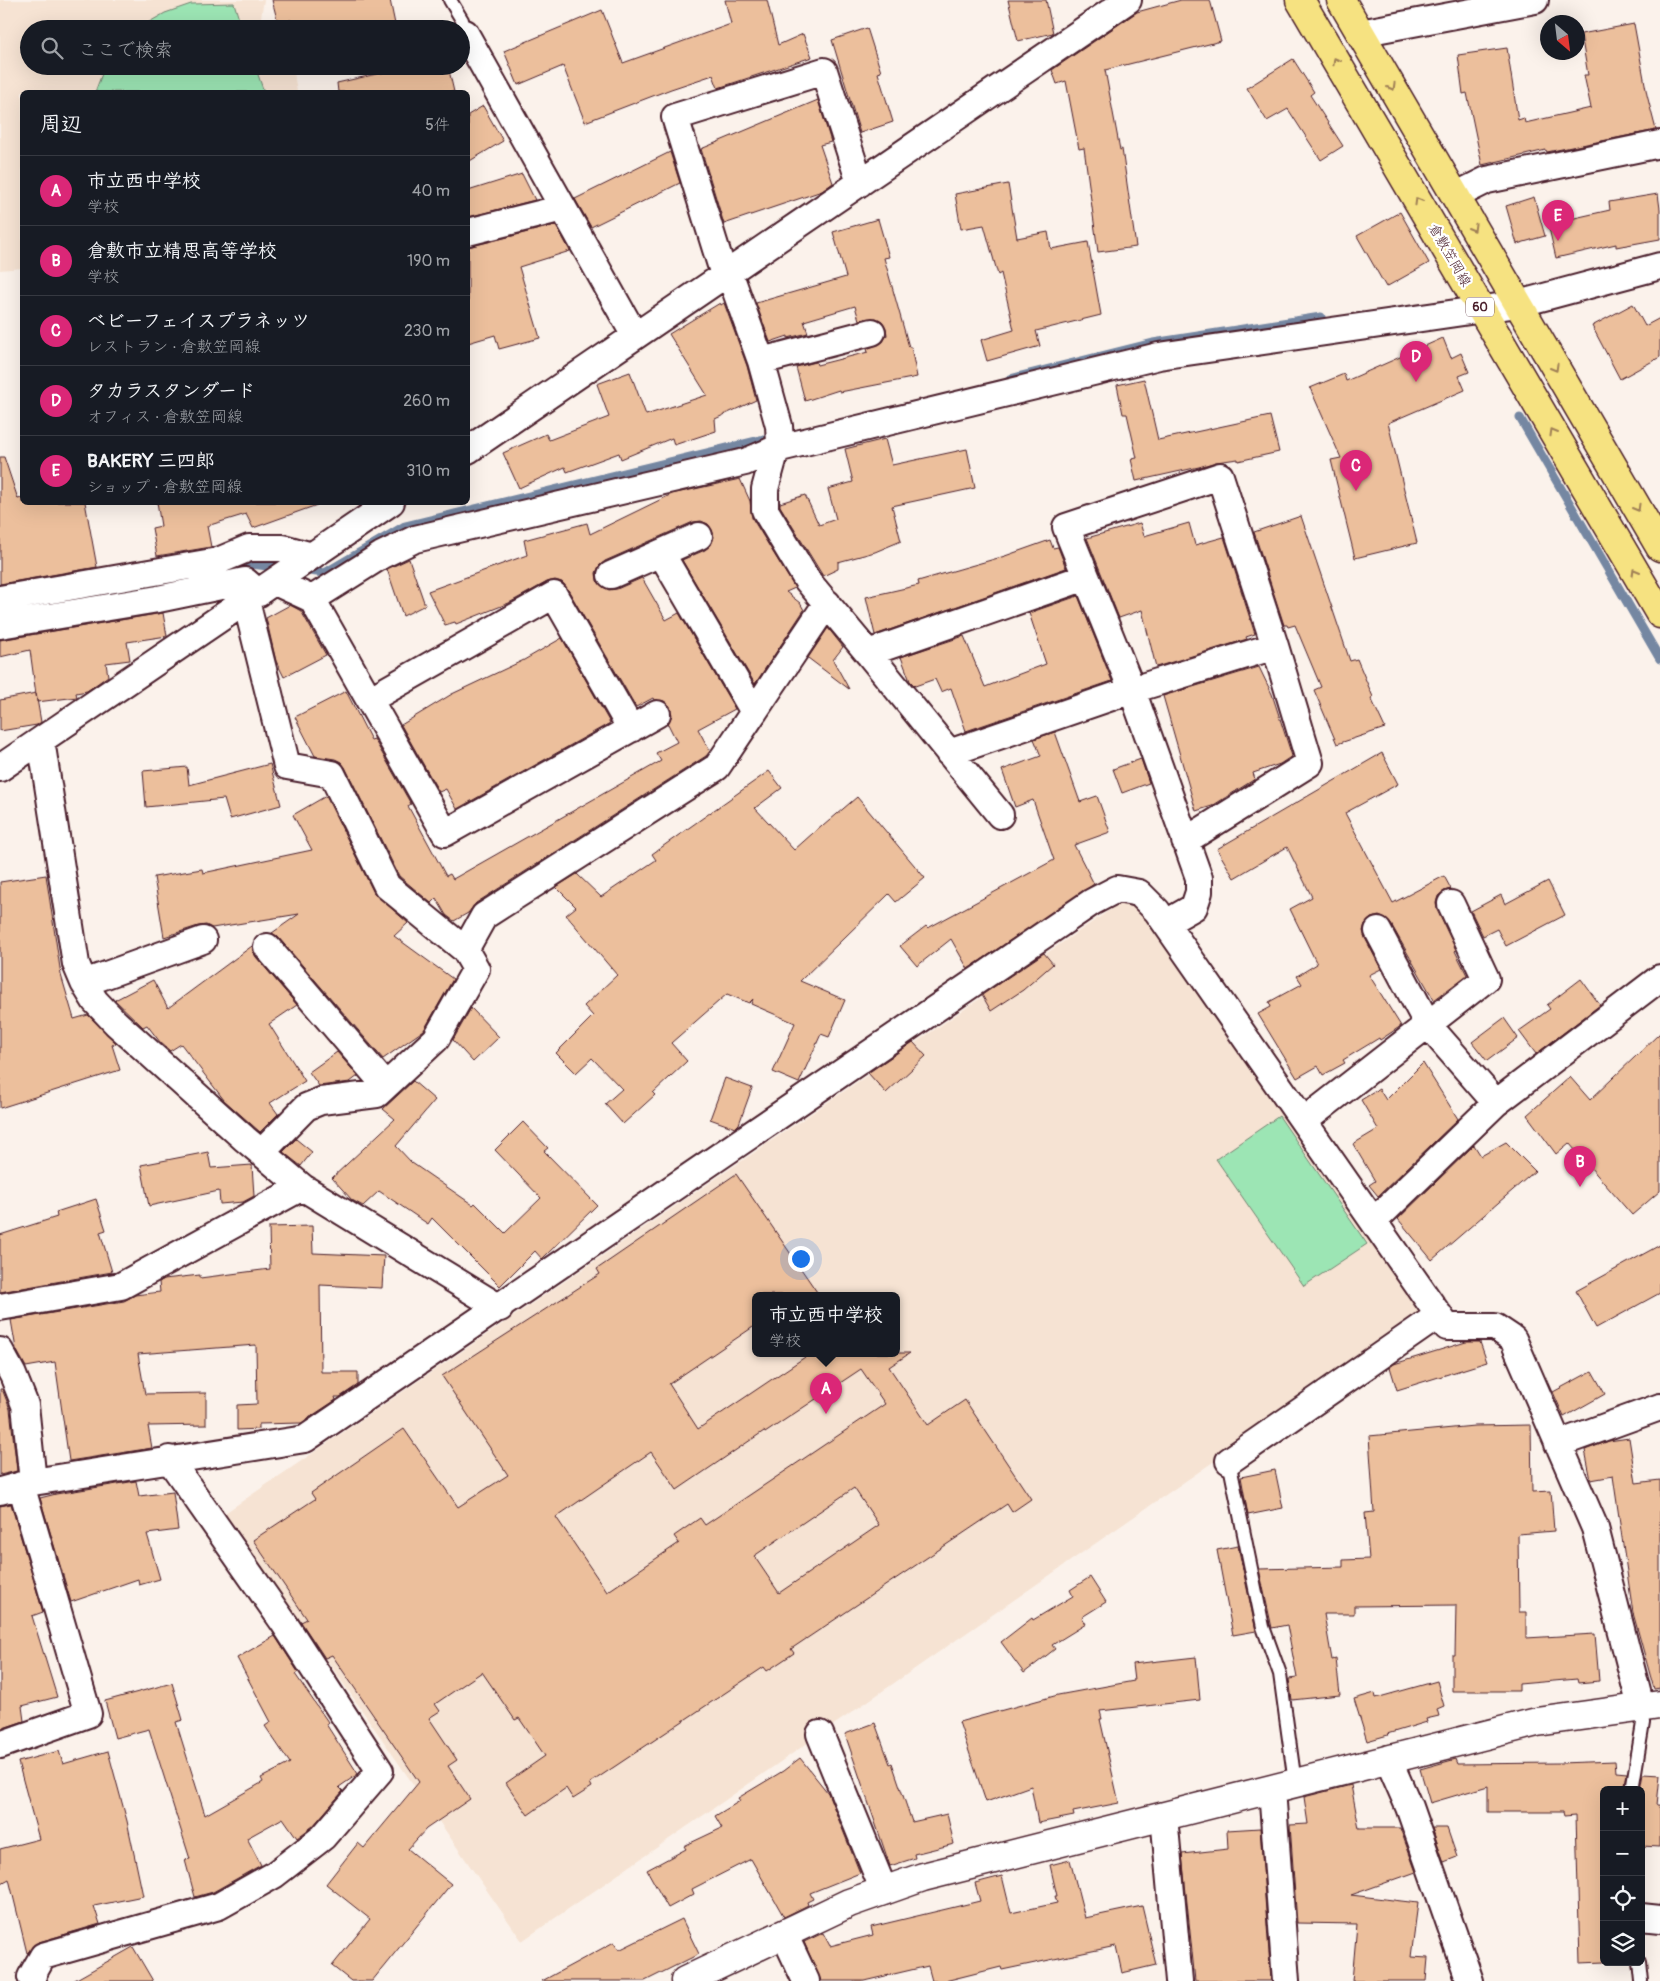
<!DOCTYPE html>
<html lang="ja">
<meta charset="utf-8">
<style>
body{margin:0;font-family:Pangolin,"Klee One",sans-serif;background:#20242c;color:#f1f3f6}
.controls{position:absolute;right:15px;bottom:15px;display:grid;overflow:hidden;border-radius:8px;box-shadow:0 5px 20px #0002}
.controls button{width:45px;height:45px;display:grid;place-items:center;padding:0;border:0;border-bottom:1px solid #363941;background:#171b24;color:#f1f3f6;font:25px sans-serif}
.compass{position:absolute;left:1540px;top:15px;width:45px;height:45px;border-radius:50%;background:#171b24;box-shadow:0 5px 20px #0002;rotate:152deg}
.you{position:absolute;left:800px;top:1258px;width:18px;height:18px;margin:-12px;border:4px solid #fff;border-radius:50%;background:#1a73e8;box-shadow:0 0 0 8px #1a73e833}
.badge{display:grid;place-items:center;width:32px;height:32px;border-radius:50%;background:#db2777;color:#fff;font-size:16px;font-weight:700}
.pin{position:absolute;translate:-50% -41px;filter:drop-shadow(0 1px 2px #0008)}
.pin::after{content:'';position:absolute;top:26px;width:18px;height:15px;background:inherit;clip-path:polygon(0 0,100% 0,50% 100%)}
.popup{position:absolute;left:752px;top:1292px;width:148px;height:65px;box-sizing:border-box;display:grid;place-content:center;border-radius:8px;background:#171b24;filter:drop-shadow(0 1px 4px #0005);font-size:16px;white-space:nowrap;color:#9ea1a6}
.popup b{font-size:19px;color:#f1f3f6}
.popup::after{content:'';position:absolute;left:50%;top:100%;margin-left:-10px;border:10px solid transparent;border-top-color:#171b24}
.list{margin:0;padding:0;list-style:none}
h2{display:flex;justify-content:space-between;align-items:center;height:65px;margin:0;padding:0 20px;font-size:21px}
h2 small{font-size:16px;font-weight:400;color:#9ea1a6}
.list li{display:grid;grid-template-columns:32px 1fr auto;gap:15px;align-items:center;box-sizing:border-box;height:70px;padding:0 20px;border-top:1px solid #363941}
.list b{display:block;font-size:19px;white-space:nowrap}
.list p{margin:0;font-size:16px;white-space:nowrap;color:#9ea1a6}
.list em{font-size:16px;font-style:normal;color:#9ea1a6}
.icon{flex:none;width:28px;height:28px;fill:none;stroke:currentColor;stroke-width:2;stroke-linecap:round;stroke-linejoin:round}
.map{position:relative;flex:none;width:1660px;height:1981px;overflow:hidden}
.search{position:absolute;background:#171b24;box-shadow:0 5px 20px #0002;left:20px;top:20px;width:450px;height:55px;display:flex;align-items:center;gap:12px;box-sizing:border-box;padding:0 18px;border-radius:28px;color:#9ea1a6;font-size:19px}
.panel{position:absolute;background:#171b24;box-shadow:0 5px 20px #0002;left:20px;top:90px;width:450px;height:415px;border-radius:8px}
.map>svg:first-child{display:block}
.built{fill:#f6e3d3;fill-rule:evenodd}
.green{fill:#9ce5b4;stroke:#738270}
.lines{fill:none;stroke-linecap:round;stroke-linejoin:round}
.stream{stroke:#7587a2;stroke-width:9}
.building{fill:#ecbf9c;stroke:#4a1f2b;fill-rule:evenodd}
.service-casing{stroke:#4a1f2b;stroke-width:16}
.minor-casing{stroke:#4a1f2b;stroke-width:30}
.tertiary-casing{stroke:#4a1f2b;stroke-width:31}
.primary-casing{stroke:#4a1f2b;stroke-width:31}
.service{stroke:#fff;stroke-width:12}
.minor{stroke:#fff;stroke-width:26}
.tertiary{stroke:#fff;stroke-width:28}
.primary{stroke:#f6e281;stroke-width:28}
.oneway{stroke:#a08056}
.labels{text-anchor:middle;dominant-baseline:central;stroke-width:4.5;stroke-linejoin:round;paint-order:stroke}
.shield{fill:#fff;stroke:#80626b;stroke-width:1}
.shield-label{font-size:12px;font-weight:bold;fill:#4a1f2b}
.street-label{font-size:14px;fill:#4a1f2b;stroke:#fff}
</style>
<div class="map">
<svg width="1660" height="1981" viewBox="0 0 1660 1981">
<rect width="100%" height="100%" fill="#fbf2eb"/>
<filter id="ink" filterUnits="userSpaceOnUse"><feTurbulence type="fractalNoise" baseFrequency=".02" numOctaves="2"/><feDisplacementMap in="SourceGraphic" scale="10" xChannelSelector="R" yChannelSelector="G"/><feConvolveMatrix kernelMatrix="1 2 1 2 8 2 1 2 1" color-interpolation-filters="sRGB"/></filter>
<g filter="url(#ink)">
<path class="built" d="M0,0H264L259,29H29V66H293L297,92H22V268L0,270Z
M1132,895L1425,1315L522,1941L225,1513ZM756,1295H896V1353H756Z"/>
<path class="green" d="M234,3L242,29H137L165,13L191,4Z
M105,66H255L264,92H95Z
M1279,1116L1367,1244L1304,1286L1216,1159Z"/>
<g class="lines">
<path class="stream" d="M1010,379L1153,343L1321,317
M1520,418L1660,659
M301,570L325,573L405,526L777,436
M233,572L252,564L283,568
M150,586L186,580"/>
</g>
<path class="building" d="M272,0H390L396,29H293L291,20L278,23Z
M725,0H767L778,45L803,34L812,57L718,88L713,75L671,89L585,122L563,66L518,85L504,51L602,10L623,63L731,24Z
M1008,0H1046L1053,33L1018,41Z
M1181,0H1210L1221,41L1105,70L1120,150L1122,149L1136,247L1098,252L1084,148L1079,149L1066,81L1057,84L1052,70L1137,12Z
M1634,24L1647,95L1656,130L1547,152L1546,150L1482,165L1467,93L1463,94L1458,55L1507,48L1518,120L1524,118L1525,123L1591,108L1584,75H1588L1581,34Z
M867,28L881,72L878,73L893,122L860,133L832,40Z
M1293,59L1314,92L1310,95L1343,146L1321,160L1288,109L1267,121L1247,88Z
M412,66H448L454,92H338L337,83Z
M818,100L831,142L820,145L833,183L822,191L724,224L701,149Z
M483,106L503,141L468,162V115Z
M670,152L680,183L591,227L575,199Z
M522,174L535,200L468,217V191Z
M1008,184L1017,238L1048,232L1051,249L1088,242L1101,315L1036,331L1040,346L987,361L981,340L1014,330L1001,273L998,275L984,225L961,229L955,194Z
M1658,194L1660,209V239L1616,247V244L1556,258L1548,224L1610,210L1609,202Z
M1534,197L1545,236L1517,244L1506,206Z
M1400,212L1429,263L1386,287L1357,236Z
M878,219L889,257L884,258L909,347H911L917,377L840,392L839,390L805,401L796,367L816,362L817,365L868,352L867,349L883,342L887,335L886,328L882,321L876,318L859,320L855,306L804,321L808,333L788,338V336L770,342L756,303L846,277L833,232Z
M556,225L570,251L519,267L540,338L499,349L495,335L468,343V247Z
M720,303L721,305L724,303L747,366L756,400L715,419L716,431L674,445L672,438L621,459L619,453L567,472L565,467L519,488L503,453L546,434L549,440L609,417L597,384L630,372L646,415L707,395L669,334Z
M1633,304L1645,326L1660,318V357L1620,379L1592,326Z
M1443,338L1451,358L1461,353L1469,372L1459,376L1465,390L1388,423L1417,543L1355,558L1331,460L1341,458L1310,388L1344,374L1346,381Z
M1144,379L1158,440L1270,416L1279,452L1238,461V459L1216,462L1199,467L1136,481L1131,459L1137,458L1127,414H1123L1117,385Z
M885,439L892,465L967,449L975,488L892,506L901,541L875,552L838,562V569L823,576L780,506V503L805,495L819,525L836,519L828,489L853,482L845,449Z
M0,457H4L18,499L22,498V502H85L97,567L0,584Z
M740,479L750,501L752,518L795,588L786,592L800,603L804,610L755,684L682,560L705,550L711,545L714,537L712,530L708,524L701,521L693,522L605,561L599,566L596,573L597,581L603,587L609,590L617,589L642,578L666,620L679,613L735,709L698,729L710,751L706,756L476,903L468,913L454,921L446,915L436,898L431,903L399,876L345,767L341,762L335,759L315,756L295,717L346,691L371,740L374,739L411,804L408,806L446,876L450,874L453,879L661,761L656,753L677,742L668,724L672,715L670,706L664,701L654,700L653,698L636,707L567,588L562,582L555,580L547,582L509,603L456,624L455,622L445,625L428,591L527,555L524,540L587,523L590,534L672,494Z
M157,502H316L317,505L253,528L246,514L207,526L211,547L157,556L152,528L161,526Z
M1301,516L1350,661L1357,659L1373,697L1371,698L1385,728L1337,744L1314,690L1321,687L1295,625L1288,627L1287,625H1284L1254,532Z
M1140,523L1144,536L1189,523L1195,545L1224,537L1255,634L1246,637L1247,639L1156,667L1142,610L1119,618L1087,538Z
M1050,540L1053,548L1058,547L1066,568L875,635L866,597L919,585L918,581L1005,556Z
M409,559L425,605L403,616L387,569Z
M1078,596L1112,681L966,731L951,688L941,692L935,679L915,686L910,681L901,657L964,636L985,687L1046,664L1029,613Z
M290,605L301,611L326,655L284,677L276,661L266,618Z
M163,613L167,636L127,642L130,660L106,663L108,676L87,691L76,693L77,697L37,702L30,650L0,657V640Z
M828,628L843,647L833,660L849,689L808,658Z
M562,638L610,723L457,809L446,789L439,792L401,725L452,694L524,660Z
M1259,667L1272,694L1292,756L1280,764L1253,773L1255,779L1212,806L1196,811L1163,696Z
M36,693L41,722L37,725L0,731V700Z
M1055,732L1080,802L1097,796L1110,832L1074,845L1094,884L968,969L951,939L917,966L900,946L926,926L928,928L1054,860L1033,800L1015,807L1002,770L1041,756L1034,739Z
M1382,753L1398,784L1345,813L1393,903L1444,876L1451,889L1444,891L1438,896L1436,903L1437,910L1456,950L1455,951L1467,975L1434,1000L1391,924L1386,919L1379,916L1371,918L1365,924L1363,931L1365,938L1381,969L1369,975L1401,1026L1380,1040L1379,1038L1343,1060L1345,1063L1323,1075L1318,1066L1297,1078L1258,1014L1271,1007L1269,1002L1302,984L1297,976L1317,964L1290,909L1312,897L1287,847L1234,878L1217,849Z
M1141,759L1149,783L1122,793L1113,769Z
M270,764L281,805L230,819L224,799L146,807L143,771L187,767L189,785Z
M769,771L782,788L755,808L794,850L822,825L823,826L857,797L925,878L896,902L889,894L800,981L845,1000L829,1037L821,1034L799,1083L773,1072L795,1023L751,1004L753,999L749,1003L727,994L671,1043L687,1061L653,1093L655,1095L623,1124L605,1104L622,1089L592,1058L576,1073L556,1053L593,1016L584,1006L617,975L566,915L576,907L556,887L577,874L601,897L656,860L652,854Z
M326,796L374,893L408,923L394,936L453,979L424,1030L383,1059L278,937L272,933L299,914L212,928L206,925L198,926L164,937L154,877L202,869L203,873L312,850L293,815Z
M46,875L61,975L74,1019L88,1015L116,1043L112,1045L120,1070L0,1108V882Z
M1548,881L1565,915L1506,946L1497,929L1483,936L1471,911L1501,895L1505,904Z
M252,946L256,957L297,1005L269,1024L305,1081L270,1103L278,1114L260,1132L224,1100L181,1044L170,1051L160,1042L147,1025L143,1027L115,1000L153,980L168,1008Z
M1044,953L1053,964L1023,990L991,1011L982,995Z
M1581,979L1600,1005L1536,1054L1519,1031L1550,1009L1547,1005Z
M471,1008L499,1037L473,1062L453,1040Z
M1504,1018L1518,1038L1487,1061L1472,1042Z
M1660,1033V1191L1632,1215L1569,1143L1556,1154L1527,1115L1570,1077L1590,1100Z
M913,1042L926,1056L886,1093L868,1073Z
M337,1052L358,1076L350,1082L319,1086L309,1072Z
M1423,1063L1458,1119L1378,1196L1369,1185L1375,1181L1353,1144L1378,1129L1361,1100L1379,1089L1386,1100Z
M725,1078L752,1088L739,1124L735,1128L710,1119Z
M413,1081L435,1100L396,1146L412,1163L473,1205L475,1203L505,1233L541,1198L495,1150L523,1122L548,1148L544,1151L597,1205L542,1259L535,1251L500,1286L432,1218L428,1224L379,1191L363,1206L352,1200L332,1178L395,1119L383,1109Z
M296,1139L312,1152L301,1166L283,1152Z
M1506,1142L1535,1171L1432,1260L1398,1219L1474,1145L1481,1156Z
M208,1152L211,1168L252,1165L254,1196L243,1202L220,1204L219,1191L149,1206L141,1165Z
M736,1174L819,1295H756V1325L669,1384L698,1429L811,1353H910L889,1367L928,1425L965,1400L1031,1499L1012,1512L1007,1504L791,1649L794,1653L767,1671L764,1667L590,1783L592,1787L573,1799L566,1788L528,1815L506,1783L545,1756L519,1718L515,1720L482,1672L435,1704L440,1711L429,1718L457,1760L448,1766L470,1799L426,1829L408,1849L451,1884L372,1981H351L332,1966L370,1919L326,1884L358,1843L364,1848L419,1782L332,1655L325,1658L301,1622L307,1619L253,1540L315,1499L311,1493L404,1429L458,1507L508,1475L442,1376L600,1274L597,1269ZM861,1369L885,1404L705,1525L700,1518L674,1536L679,1543L607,1592L556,1517L651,1452L677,1490L764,1431L765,1433ZM854,1488L879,1525L779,1593L754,1556Z
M96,1199L106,1230L100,1232L112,1272L0,1292V1235L57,1217L56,1212Z
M312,1226L313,1253L384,1256L382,1288L320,1285L321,1372H358V1385L340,1397H335L336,1400L301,1423L259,1424V1429L237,1430V1405L257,1404L256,1345L138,1354L145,1394L206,1393V1425L148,1426L152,1448L69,1461L55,1362L26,1367L16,1349L11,1320L124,1301L135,1295L160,1292L159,1282L164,1279L200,1275V1278L270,1269L269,1227Z
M1660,1245V1293L1596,1328L1576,1291Z
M1466,1342H1480L1487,1362L1397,1390L1390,1367L1394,1364Z
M1592,1371L1605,1394L1564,1417L1553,1392Z
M0,1389H2L10,1409L17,1471L0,1475Z
M1531,1425L1532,1492L1551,1491L1554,1531L1518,1534L1519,1612H1526V1638L1595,1634L1599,1681L1578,1683L1577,1679L1519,1684V1691H1452V1655H1455L1456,1605L1354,1606V1614H1324L1332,1660L1336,1659L1340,1695L1292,1700L1289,1679L1297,1678L1287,1625L1272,1628L1259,1569L1343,1567V1560L1369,1559L1365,1513L1374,1512L1369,1436L1474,1426Z
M1629,1438L1636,1483L1660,1480V1688L1654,1689L1633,1613L1613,1476L1591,1480L1585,1450L1609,1441Z
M1275,1470L1283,1508L1248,1515L1241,1477Z
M136,1481L139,1496L173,1492L178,1530L147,1534L160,1579L139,1585L138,1579L71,1602L40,1498L56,1494Z
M11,1504L43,1612L32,1616L57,1697L22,1706L24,1721L0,1729V1506Z
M1238,1546L1256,1631L1233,1635L1217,1550Z
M1090,1577L1106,1602L1082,1617L1086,1624L1052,1645L1055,1649L1024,1673L1001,1642L1032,1618L1033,1620L1073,1596L1070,1590Z
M275,1636L298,1672L295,1674L328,1722L326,1724L358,1774L339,1787L343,1791L313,1826L297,1838L283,1818L247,1838L261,1865L213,1892L195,1897L185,1860L190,1859L149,1729L115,1738L105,1701L172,1683L183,1720L176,1722L205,1815L263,1782L261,1778L290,1763L265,1726L271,1722L237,1658Z
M1196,1657L1200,1700L1100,1711L1102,1719H1100L1119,1803L1073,1812L1074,1816L1038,1823L1031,1786L986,1802L959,1722L1058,1695L1134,1681L1132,1664Z
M1437,1681L1444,1706L1437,1709L1439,1716L1426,1719L1427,1722L1387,1734L1388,1735L1367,1741L1354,1699L1375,1693L1376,1698Z
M875,1723L890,1764L892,1763L912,1822L947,1814L954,1844L914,1854L915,1858L890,1866L845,1734Z
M59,1751L63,1764L108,1751L127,1821L143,1896L94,1906L100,1924L39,1942L27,1953L9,1879L0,1884V1849L39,1839L18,1762Z
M800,1758L828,1793L860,1873L810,1893L813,1899L807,1902L808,1905L784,1917L751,1859L692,1889L694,1894L668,1908L647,1870L686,1849L684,1846L722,1828L715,1816L740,1801L738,1798L783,1771Z
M1456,1759L1458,1764L1560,1763L1615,1761L1616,1772L1627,1773L1624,1790H1604V1962L1580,1963L1576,1815L1564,1816L1563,1812H1488V1786L1430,1803L1420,1769Z
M1643,1774L1660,1775L1657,1805H1660V1847L1641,1846L1640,1790Z
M1351,1785L1359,1828H1400L1416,1872L1351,1895L1418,1903L1411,1957L1428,1958L1426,1981H1352L1357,1924L1297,1923L1290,1825L1308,1824L1304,1797Z
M1260,1828L1271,1981H1195L1182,1854L1228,1849L1227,1830Z
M1432,1828H1447L1457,1857L1444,1862Z
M1070,1860L1085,1918L1142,1906L1156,1965L1122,1973L1116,1946L1002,1970L1001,1967L945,1981H932L928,1966L864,1981H821L804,1942L823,1933L830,1946L873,1935L871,1927L980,1901L975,1883L1002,1876L1011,1913L1057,1903L1055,1896H1057L1050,1865Z
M682,1919L699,1954L645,1981H542L614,1942L619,1950Z
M133,1947L153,1981H73Z"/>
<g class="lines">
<defs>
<path id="service" d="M450,0L462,20L465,33
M1229,1461L1263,1627L1280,1674L1295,1783
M1632,1790L1643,1723L1641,1707
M1639,1962L1641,1981"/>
<path id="minor" d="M465,33L635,336
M1360,33L1535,0
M1455,196L1487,180L1660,144
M468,232L563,208
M729,272L761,361L779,426L780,443L776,449L765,489V510L807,580L868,653L1000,815
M724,275L675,117L824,71L860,183
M761,361L872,332
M468,450L1128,0
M661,553L754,712
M611,575L699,536
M275,582L312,599L382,555L415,539L745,462L776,449L1159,356L1518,304L1660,266
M0,599L218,561L249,548H283L312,556
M312,599L445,833L657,714
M246,601L287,766L332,774L387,886L465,950L484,916L717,767L827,603
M0,625L158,599L245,581L259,593
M868,653L1086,577
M369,700L554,595L631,729
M41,740L76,964L84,983L95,1001L116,1023L245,1139L302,1187L500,1308
M949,753L1132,690L1275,646
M0,768L391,502
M1166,923L1194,907L1199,892V878L1132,690L1066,527L1220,476L1275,646L1310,763L1185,841
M1378,931L1428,1025L1496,1103
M267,947L385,1085
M84,983L203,940
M1304,1121L1486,979L1451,904
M261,1153L306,1107L321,1101L377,1094L436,1039L476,969L465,950
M1374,1221L1496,1103L1660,978
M0,1307L121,1286L302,1187
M0,1351L13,1375L25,1405L33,1482
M1558,1444L1660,1407
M1229,1461L1439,1315
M0,1491L33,1482L305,1439L1092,902L1117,889L1139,893L1157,911L1447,1327H1495L1513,1339L1595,1528L1641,1707
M820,1734L884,1891
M0,1745L88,1714L21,1485
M1388,1759L1409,1807L1470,1981
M1272,1789L1286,1981
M1164,1816L1179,1981
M1641,1917L1660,1919
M784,1934L806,1981
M33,1981L31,1977L43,1956L219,1906L274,1875L323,1837L380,1771L284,1623L169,1459"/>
<path id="tertiary" d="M685,1981L849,1903L923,1877L1537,1722L1660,1705"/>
<path id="primary" d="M1300,0L1660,614
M1341,0L1660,547"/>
</defs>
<use href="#service" class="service-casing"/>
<use href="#minor" class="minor-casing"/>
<use href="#tertiary" class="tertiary-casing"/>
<use href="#primary" class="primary-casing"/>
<use href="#service" class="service"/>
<use href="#minor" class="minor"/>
<use href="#tertiary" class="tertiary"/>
<use href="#primary" class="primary"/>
</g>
<defs><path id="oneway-chevron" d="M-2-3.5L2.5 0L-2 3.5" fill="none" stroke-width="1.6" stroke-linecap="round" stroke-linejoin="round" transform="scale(1.25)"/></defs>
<g class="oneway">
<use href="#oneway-chevron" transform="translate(1336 61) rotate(-120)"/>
<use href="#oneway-chevron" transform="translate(1392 87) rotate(60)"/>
<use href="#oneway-chevron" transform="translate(1418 201) rotate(-120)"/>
<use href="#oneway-chevron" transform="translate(1473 228) rotate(60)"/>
<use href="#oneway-chevron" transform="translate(1555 368) rotate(60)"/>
<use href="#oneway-chevron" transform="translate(1553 432) rotate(-120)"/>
<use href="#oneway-chevron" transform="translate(1637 508) rotate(60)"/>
<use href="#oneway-chevron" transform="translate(1635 572) rotate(-120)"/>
</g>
</g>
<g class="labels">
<rect class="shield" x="1466" y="297.5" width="28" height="19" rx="4"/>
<g class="shield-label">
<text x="1480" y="307">60</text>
</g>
<g class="street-label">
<text transform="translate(1450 255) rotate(60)">倉敷笠岡線</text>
</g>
</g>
</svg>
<div class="controls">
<button>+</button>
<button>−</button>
<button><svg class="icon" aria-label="locate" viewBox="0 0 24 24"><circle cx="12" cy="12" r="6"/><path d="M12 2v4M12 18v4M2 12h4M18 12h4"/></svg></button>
<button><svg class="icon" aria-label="layers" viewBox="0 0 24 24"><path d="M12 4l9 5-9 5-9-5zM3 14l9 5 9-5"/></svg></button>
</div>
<svg class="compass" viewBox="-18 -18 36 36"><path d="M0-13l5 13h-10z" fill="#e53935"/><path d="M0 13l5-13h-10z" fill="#9ea1a6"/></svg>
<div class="you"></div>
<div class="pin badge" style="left:826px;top:1414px">A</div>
<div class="popup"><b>市立西中学校</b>学校</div>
<div class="pin badge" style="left:1580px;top:1187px">B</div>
<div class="pin badge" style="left:1356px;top:491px">C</div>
<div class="pin badge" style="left:1416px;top:382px">D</div>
<div class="pin badge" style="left:1558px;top:241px">E</div>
<div class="search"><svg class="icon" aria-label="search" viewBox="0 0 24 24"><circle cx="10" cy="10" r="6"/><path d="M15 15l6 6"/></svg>ここで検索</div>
<section class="panel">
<h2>周辺<small>5件</small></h2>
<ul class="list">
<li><span class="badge">A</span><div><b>市立西中学校</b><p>学校</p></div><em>40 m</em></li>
<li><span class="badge">B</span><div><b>倉敷市立精思高等学校</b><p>学校</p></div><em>190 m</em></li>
<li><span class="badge">C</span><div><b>ベビーフェイスプラネッツ</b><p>レストラン · 倉敷笠岡線</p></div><em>230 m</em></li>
<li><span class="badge">D</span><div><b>タカラスタンダード</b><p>オフィス · 倉敷笠岡線</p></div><em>260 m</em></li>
<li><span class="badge">E</span><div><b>BAKERY 三四郎</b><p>ショップ · 倉敷笠岡線</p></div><em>310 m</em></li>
</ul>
</section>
</div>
